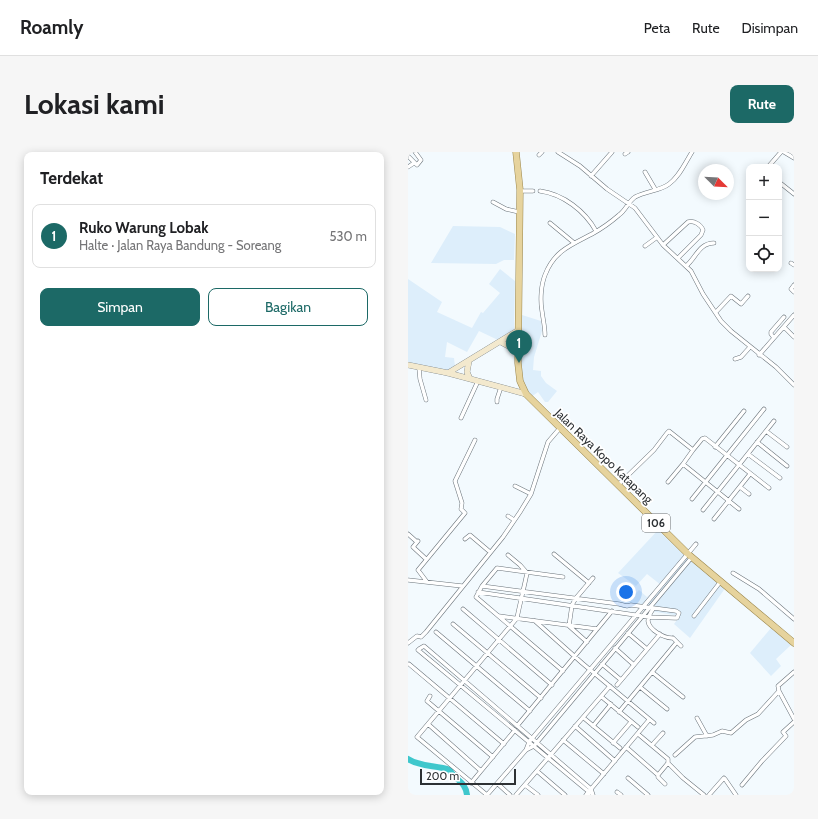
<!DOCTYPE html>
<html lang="id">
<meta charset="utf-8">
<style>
body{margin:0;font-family:Cabin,sans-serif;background:#f6f6f6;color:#202124}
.controls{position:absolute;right:12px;top:12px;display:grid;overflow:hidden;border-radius:8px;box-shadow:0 2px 10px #0003}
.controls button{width:36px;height:36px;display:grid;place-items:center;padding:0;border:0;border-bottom:1px solid #e0e0e0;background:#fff;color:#202124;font:20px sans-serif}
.compass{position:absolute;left:290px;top:12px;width:36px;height:36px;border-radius:50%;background:#fff;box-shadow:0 2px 10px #0003;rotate:114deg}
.scale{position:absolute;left:12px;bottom:10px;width:96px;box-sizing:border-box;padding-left:4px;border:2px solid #2d3134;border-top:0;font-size:11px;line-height:14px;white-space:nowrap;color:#2d3134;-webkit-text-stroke:3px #fff;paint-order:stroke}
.you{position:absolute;left:218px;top:440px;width:14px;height:14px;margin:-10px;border:3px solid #fff;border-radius:50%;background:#1a73e8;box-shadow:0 0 0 6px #1a73e833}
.badge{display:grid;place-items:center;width:26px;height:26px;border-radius:50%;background:#1c6966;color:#fff;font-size:13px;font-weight:700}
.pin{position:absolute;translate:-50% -33px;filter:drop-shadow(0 1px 2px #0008)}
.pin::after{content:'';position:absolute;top:21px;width:14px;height:12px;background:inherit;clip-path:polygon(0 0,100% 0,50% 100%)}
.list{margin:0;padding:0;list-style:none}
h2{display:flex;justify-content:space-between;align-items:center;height:52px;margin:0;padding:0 16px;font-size:17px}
h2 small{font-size:13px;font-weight:400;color:#757577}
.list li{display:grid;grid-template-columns:26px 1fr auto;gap:12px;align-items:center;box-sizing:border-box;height:64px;margin:0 8px 8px;padding:0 8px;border:1px solid #e0e0e0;border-radius:8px}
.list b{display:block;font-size:15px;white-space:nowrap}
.list p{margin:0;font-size:13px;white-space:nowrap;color:#757577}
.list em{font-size:13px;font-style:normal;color:#757577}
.actions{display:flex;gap:8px;padding:12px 16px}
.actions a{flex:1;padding:9px 0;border:1px solid #1c6966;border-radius:8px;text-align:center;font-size:14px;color:#1c6966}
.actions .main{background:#1c6966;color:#fff}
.icon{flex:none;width:22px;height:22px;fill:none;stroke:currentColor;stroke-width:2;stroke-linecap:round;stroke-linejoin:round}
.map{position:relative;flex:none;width:386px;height:643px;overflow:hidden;border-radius:8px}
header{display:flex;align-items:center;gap:24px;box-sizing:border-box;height:56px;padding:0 20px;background:#fff;border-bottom:1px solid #e0e0e0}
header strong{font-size:19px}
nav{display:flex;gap:22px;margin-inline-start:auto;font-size:14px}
.intro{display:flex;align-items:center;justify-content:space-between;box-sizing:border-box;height:96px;padding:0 24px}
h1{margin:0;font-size:28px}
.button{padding:10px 18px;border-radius:8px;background:#1c6966;color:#fff;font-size:14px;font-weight:700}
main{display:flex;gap:24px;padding:0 24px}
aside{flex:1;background:#fff;border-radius:8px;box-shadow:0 2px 10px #0003}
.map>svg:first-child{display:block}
.built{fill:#ddeefb}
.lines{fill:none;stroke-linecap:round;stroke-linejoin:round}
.river{stroke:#3fc7cc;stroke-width:6}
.street-casing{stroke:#6a737a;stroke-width:4.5}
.secondary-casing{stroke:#6a737a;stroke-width:6}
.primary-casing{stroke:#9b874d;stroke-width:7}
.street{stroke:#fff;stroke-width:3.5}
.secondary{stroke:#f3e9ce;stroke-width:5.5}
.primary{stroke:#e6d39d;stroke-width:6}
.labels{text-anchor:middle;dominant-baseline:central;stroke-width:3.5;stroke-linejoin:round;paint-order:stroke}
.shield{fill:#fff;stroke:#6c6f71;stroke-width:1}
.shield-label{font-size:11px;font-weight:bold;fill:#2d3134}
.street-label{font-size:12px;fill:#2d3134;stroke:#fff}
</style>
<header>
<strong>Roamly</strong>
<nav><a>Peta</a><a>Rute</a><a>Disimpan</a></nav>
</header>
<div class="intro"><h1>Lokasi kami</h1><a class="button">Rute</a></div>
<main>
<aside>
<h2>Terdekat<small></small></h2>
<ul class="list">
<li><span class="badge">1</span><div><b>Ruko Warung Lobak</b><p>Halte · Jalan Raya Bandung - Soreang</p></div><em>530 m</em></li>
</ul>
<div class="actions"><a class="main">Simpan</a><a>Bagikan</a></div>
</aside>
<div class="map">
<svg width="386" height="643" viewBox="0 0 386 643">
<rect width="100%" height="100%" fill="#f3fafe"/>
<path class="built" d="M45,74L92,75L107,82L106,108H96L88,112L23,111Z
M92,117L107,129L106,177L90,188L71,179L59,200L39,190L37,205L46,206L47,215L36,220L0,213V127L34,150L29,160L64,176L73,160L75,161L92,141L81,132Z
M114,163L133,169L134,179L126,205L125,218L133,219V224L138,231L149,239L140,250H137L130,240L123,245L115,230L112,200Z
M250,378L275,402L318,435L282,486L266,472L272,464L231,457L220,449L231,438L239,445L253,433L239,422L228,434L210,421Z
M363,476L383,493L368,507L373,514L363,524L342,501Z"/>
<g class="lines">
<path class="river" d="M0,607C12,615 28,613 42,618C47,629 57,628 59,643"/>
<defs>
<path id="street" d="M150,0L172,14L199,37L227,56L255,93L283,119L295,142L313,169L323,179L368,215L386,233
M376,0L386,6
M217,2L220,0
M131,3L134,0
M0,4L9,13L13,8L7,0
M0,15L6,11
M360,15L373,0
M237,20L247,37
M183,24L204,0
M371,30L386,42
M112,39H125
M132,39C155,42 177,59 188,79
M85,50L98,57L111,60
M142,71L165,90
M255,93L280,70C286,68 293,73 295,78L293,83L270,106
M237,94L248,86
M383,111L386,113
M278,114C288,106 291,91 306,91
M386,133L383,137L386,140
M308,160L323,144L333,152L340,144
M376,175L386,185
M137,183C137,175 135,167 134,159C132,148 133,133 137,123C146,99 163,93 184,82C193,77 203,70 211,63C218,58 220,50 227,45C238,39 252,39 261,32C272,24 277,11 284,0
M366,186L363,182V180L376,165
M351,203L386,163
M327,207L333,205L342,195
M11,216L12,227L18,248
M89,250V247L93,235
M53,266L70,229
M358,279L379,295
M349,290L379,314
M307,295L336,259
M285,298L294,287L297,286L361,336
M340,302L372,326
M260,330L275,312
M210,333L246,298L259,281L261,279L285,298L275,312L331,357
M107,334L123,342
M332,335L341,342
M284,347L356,257
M295,358L366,269
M100,364L106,368
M306,367L342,322
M0,382L9,390
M57,387L62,383L82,400
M10,389L5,395L18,407
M146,402L181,431
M100,403L112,413L119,421C116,436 112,451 109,466L9,585L79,643L118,598L121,590L288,392
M325,421L351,437L386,467
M0,428L54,434
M19,430L10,418L57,361L53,357L54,351L47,329L67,288
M70,440L241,465L267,466H269L271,461L268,459L223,453L219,454L211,452L74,434
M55,457L144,533
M245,457C243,460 240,465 240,469C241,478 256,486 264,486
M91,464L189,477
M286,464L313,429
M127,469L174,511L246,571
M45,472L133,546
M28,480L122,559
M220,481L239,497
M265,486L273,494
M179,490L161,474L164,453L168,446L185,426
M0,491L9,484L13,485L18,480L95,385L112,360L123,342L140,290L152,276
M207,496L226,513
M1,512L96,592
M194,512L213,528
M155,519L68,445L74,434L89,416L155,425
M244,520L275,545
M386,520L370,534L371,539L386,567
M209,533L252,482
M232,535L259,557
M22,544L19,549L85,605
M195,546L230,575
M211,560L269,490
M289,566L299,584
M177,567L212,596
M20,572L73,619
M109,574L204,459
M167,574L207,609
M185,574L203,552
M230,582L260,607V611L250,623
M155,588L196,622
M205,591L223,570
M244,593L255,581
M218,595L250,623V625L257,632
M118,598L126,594L284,405
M267,603L287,585L305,583L314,579L323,581L338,568L350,562L371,539
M260,611L275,626L296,643
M129,619L157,643
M220,626L240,643
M63,631L107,578
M90,632L102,643
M117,633L130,643
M334,633L354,609L378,584L375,580L386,570
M209,640L213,643
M108,643L202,534
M178,643L241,568
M181,643V640L10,498L11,497L16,494L183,637L185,643
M301,643L316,626L317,627L328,643"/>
<path id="secondary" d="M93,190L110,199
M61,209L59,220L62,227
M0,213L40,221L118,242
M40,221L109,179"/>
<path id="primary" d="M108,0L112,38L110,211L112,229L118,242L280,402L386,491"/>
</defs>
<use href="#street" class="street-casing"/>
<use href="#secondary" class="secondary-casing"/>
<use href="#primary" class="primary-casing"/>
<use href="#street" class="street"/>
<use href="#secondary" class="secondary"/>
<use href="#primary" class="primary"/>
</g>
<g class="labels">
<rect class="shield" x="234" y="362" width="28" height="18" rx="3"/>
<g class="shield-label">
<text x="248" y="371">106</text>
</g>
<g class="street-label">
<text transform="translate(196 304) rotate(44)">Jalan Raya Kopo Katapang</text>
</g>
</g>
</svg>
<div class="controls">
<button>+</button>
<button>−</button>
<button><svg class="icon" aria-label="locate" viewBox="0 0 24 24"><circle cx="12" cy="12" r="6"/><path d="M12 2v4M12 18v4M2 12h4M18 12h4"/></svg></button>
</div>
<svg class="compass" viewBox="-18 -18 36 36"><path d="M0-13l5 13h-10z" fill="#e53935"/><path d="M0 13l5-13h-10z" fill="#757577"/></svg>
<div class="scale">200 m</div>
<div class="you"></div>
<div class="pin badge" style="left:111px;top:211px">1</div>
</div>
</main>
